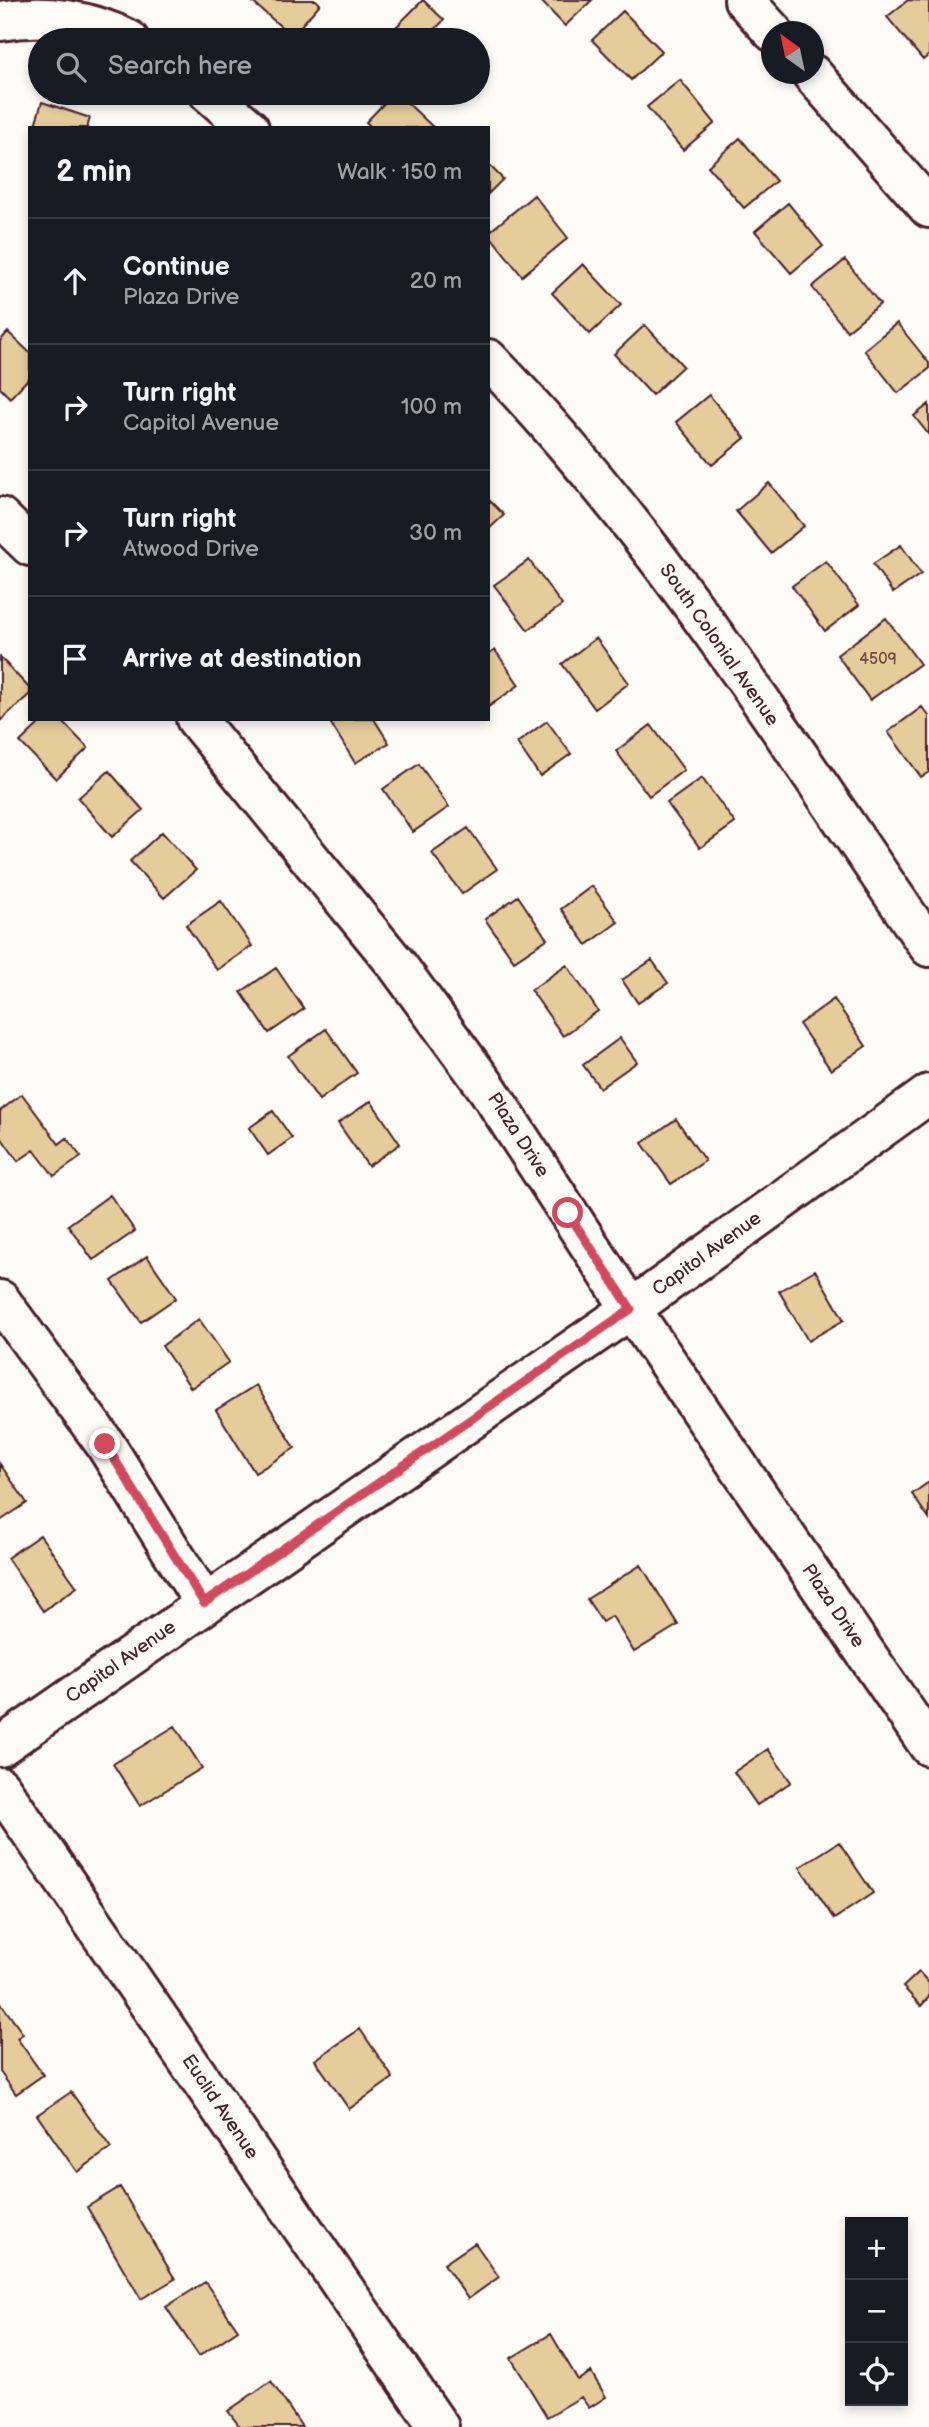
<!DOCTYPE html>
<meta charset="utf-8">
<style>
body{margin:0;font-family:"Balsamiq Sans",sans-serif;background:#20242c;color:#f1f3f6}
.controls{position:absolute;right:21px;bottom:21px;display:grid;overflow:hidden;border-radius:0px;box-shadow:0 4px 10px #0003}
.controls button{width:63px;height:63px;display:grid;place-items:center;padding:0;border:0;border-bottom:2px solid #363941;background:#171b24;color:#f1f3f6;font:35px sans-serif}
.compass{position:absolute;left:761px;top:21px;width:63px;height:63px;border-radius:50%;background:#171b24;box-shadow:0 4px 10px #0003;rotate:327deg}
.stop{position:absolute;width:21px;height:21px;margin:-16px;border:5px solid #d1495b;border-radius:50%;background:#fff}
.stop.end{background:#d1495b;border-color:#fff;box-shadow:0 2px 7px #0008}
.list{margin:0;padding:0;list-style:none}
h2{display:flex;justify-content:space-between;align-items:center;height:91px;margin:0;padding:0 28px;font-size:30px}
h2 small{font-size:23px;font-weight:400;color:#9ea1a6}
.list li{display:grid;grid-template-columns:46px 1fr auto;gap:21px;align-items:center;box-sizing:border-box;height:126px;padding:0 28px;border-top:2px solid #363941}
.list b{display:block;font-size:26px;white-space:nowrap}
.list p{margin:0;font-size:23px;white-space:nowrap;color:#9ea1a6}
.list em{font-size:23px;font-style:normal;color:#9ea1a6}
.icon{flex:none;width:38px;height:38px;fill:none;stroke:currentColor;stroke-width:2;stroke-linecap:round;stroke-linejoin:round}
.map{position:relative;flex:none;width:929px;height:2427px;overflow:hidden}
.search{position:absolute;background:#171b24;box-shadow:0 4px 10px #0003;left:28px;top:28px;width:462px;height:77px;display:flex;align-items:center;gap:18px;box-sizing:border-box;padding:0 24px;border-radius:38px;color:#9ea1a6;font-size:26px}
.panel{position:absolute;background:#171b24;box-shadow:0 4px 10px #0003;left:28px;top:126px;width:462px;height:595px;border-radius:0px}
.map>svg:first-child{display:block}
.building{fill:#e5cc9b;stroke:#4a1f2b;stroke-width:2}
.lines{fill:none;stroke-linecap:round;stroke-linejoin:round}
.minor-casing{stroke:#4a1f2b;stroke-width:44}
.minor{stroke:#fdfcf7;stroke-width:38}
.route{stroke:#d1495b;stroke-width:9}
.labels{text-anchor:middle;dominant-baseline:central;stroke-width:5;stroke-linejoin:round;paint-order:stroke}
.number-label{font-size:16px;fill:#714a47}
.street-label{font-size:19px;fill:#4a1f2b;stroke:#fdfcf7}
</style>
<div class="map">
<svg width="929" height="2427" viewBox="0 0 929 2427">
<rect width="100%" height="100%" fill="#fdfcf7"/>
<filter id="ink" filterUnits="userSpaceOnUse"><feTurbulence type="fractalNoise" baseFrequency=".0143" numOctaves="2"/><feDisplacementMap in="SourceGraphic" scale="14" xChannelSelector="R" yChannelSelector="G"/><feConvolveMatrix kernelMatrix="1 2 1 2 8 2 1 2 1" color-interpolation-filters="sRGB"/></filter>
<g filter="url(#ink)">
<path class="building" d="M250,0H316L320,4L292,36Z
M423,0L444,20L425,40H409L395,28Z
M540,0H592L565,26Z
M908,0L929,1V55L923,60L887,17Z
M623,11L662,51L631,80L592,40Z
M337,30L349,40H327Z
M680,80L715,123L683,150L647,107Z
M394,93H397L434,128H372L366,122Z
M42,102L90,118L87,128H34Z
M740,138L776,181L744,208L708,166Z
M488,164L503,179L488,194Z
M534,195L568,238L522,276L488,233Z
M788,203L823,246L791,273L755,231Z
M845,260L880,304L847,331L812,287Z
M583,264L621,305L590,334L552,293Z
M897,323L929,363V369L898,393L864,350Z
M645,325L683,366L652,395L614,354Z
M8,332L30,353V377L10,398L0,388V341Z
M709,395L745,438L712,465L676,422Z
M929,404V435L914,416Z
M769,483L804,526L771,553L736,511Z
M488,499L504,515L488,530Z
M901,545L921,574L893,593L873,564Z
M529,560L562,605L528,630L494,585Z
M826,561L859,605L825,631L792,586Z
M886,618L920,664L870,700L837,655Z
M596,638L629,683L595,709L562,664Z
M495,650L519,685L488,707V655Z
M0,657L30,689V694L0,721Z
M922,707L929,716V772L921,777L888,732Z
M44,719H60L88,748L56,779L20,742Z
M334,719H374L389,743L355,763L330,722Z
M547,721L571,754L540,776L517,743Z
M651,725L684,770L649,796L616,751Z
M419,764L449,807L413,832L383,789Z
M109,771L143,810L112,837L78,798Z
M702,778L735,823L700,848L667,803Z
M468,828L497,869L462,894L432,853Z
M162,832L196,870L164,898L130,861Z
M592,886L618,922L587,945L561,909Z
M518,896L547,939L514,961L485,919Z
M221,901L252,946L217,970L186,925Z
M652,960L668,983L638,1003L622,980Z
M567,965L598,1011L563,1036L531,990Z
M276,968L304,1009L269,1033L241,992Z
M834,999L866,1046L831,1070L799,1024Z
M326,1029L357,1073L319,1100L288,1056Z
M620,1038L637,1062L600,1088L583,1065Z
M22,1094L59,1144L67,1138L81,1157L54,1176L34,1150L18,1161L0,1136V1111Z
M371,1101L400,1144L368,1166L338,1123Z
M273,1111L292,1138L268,1155L249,1128Z
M676,1119L705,1161L671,1184L642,1143Z
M110,1195L135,1231L93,1260L68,1225Z
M147,1256L176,1298L141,1322L112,1281Z
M815,1270L844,1320L808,1341L779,1291Z
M199,1319L229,1362L191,1388L162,1346Z
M256,1385L295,1448L255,1473L216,1410Z
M0,1464L27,1503L0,1521Z
M929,1482V1519L912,1494Z
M40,1535L77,1587L43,1611L7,1558Z
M641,1565L678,1625L634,1652L612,1616L602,1622L587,1599Z
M175,1726L202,1768L140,1806L113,1764Z
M768,1749L791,1782L757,1805L734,1772Z
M839,1842L873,1893L834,1919L800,1867Z
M919,1972L929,1983V1997L921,2006L903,1987Z
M0,2002L23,2034L17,2038L43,2075L16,2094L0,2072Z
M360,2029L393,2078L349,2109L315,2060Z
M71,2092L111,2148L77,2172L37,2115Z
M120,2187L175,2279L141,2299L87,2207Z
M475,2243L499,2277L468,2299L444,2264Z
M205,2282L238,2330L199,2356L166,2307Z
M551,2334L578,2380L591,2372L606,2397L589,2408L581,2397L547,2417L511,2358Z
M271,2381L302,2427H240L228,2411Z"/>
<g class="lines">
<defs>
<path id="minor" d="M744,0L773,32
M0,21C44,13 90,20 129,40
M812,74L929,208
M209,93L249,128
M488,359C659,535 790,746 929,947
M0,517L30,546
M196,719L397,965L487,1088L631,1309L929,1746
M0,1300L105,1444L204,1603
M0,1747L631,1309L929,1094
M0,1787L439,2427"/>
</defs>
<use href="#minor" class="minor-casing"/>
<use href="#minor" class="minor"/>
</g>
</g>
<g class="lines" filter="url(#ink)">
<path class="route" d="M105,1444L204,1603L631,1309L568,1213"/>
</g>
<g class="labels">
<g class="number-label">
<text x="878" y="659">4509</text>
</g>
<g class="street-label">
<text transform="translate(719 645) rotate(55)">South Colonial Avenue</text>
<text transform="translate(518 1135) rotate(57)">Plaza Drive</text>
<text transform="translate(707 1254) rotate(-36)">Capitol Avenue</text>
<text transform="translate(833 1606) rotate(56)">Plaza Drive</text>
<text transform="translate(121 1662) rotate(-35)">Capitol Avenue</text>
<text transform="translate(220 2107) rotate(56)">Euclid Avenue</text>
</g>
</g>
</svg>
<div class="controls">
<button>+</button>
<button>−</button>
<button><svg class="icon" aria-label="locate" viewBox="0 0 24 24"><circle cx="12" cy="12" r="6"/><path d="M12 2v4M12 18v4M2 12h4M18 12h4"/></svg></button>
</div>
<svg class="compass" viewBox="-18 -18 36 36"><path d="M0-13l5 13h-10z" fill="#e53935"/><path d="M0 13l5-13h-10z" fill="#9ea1a6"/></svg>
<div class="stop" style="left:568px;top:1213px"></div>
<div class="stop end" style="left:105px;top:1444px"></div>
<div class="search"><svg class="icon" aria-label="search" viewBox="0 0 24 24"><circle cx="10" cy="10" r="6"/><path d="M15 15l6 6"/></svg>Search here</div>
<section class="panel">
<h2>2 min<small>Walk · 150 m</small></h2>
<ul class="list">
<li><svg class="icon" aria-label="ahead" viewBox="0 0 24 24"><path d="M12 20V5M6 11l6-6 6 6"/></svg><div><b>Continue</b><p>Plaza Drive</p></div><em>20 m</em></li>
<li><svg class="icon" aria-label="right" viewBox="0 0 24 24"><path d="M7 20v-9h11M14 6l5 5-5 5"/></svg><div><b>Turn right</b><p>Capitol Avenue</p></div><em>100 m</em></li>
<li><svg class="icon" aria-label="right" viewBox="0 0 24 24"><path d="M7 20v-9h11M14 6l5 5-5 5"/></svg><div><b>Turn right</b><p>Atwood Drive</p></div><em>30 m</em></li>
<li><svg class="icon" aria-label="arrive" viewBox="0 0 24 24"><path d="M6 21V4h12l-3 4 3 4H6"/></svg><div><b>Arrive at destination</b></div></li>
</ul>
</section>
</div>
